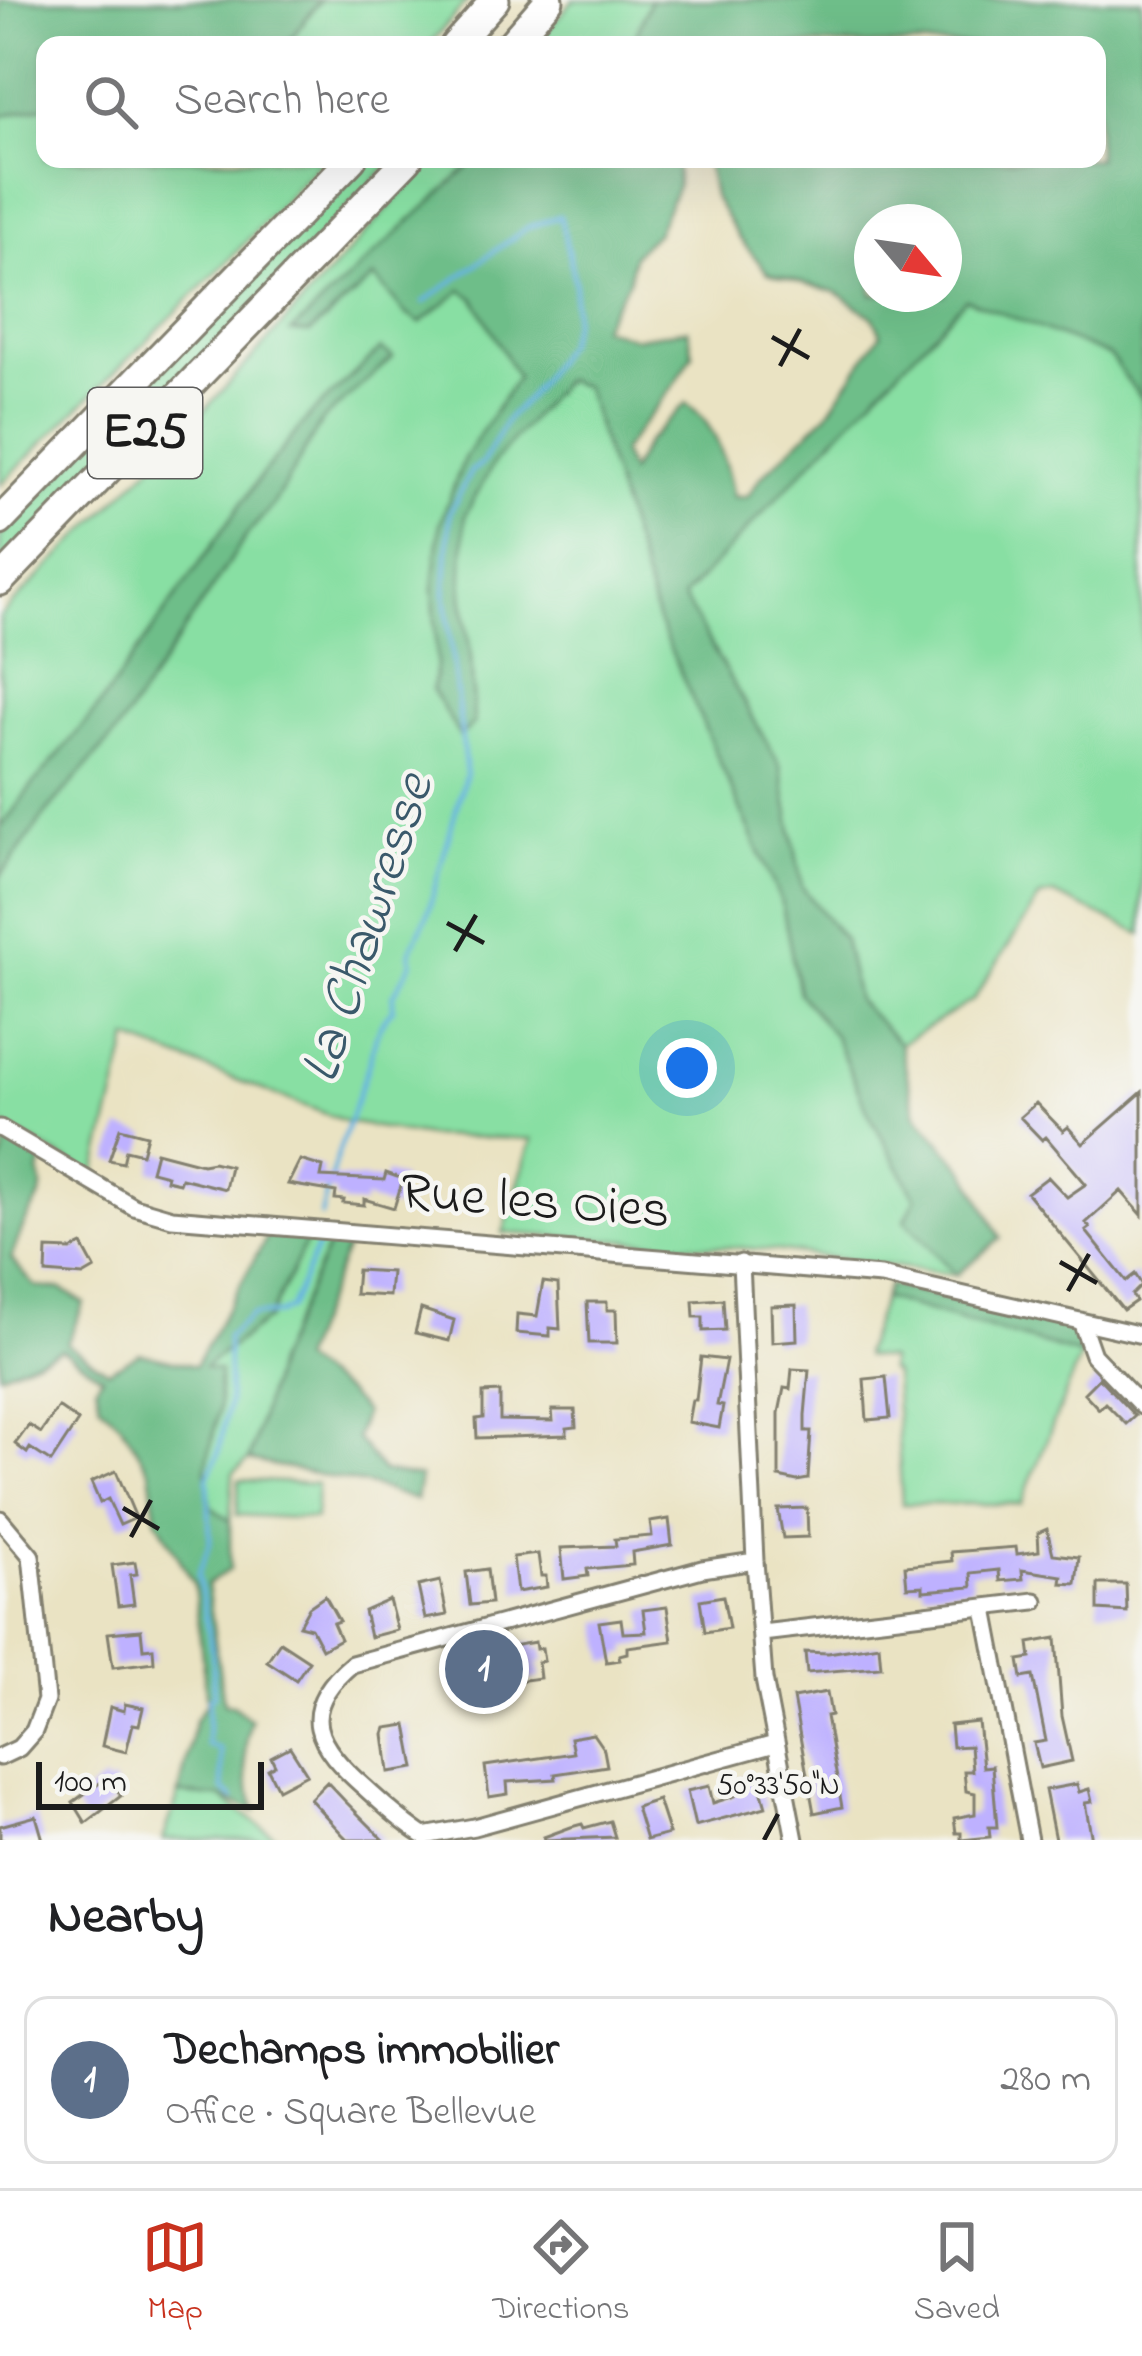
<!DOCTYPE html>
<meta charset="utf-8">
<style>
body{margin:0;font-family:"Indie Flower",sans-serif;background:#f6f6f6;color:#202124}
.compass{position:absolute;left:854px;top:204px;width:108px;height:108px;border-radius:50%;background:#fff;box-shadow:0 12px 48px #0002;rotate:119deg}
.scale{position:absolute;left:36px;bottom:30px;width:228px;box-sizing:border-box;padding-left:12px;border:6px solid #1c1c1c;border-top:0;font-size:33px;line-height:42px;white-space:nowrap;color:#1c1c1c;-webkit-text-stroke:9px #f6f6f2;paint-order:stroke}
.you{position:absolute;left:687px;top:1068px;width:42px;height:42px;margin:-30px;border:9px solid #fff;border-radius:50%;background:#1a73e8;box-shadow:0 0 0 18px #1a73e833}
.badge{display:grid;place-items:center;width:78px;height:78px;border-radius:50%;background:#c8321e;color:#fff;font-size:39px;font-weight:700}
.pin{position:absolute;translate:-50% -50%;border:6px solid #fff;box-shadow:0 3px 12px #0006}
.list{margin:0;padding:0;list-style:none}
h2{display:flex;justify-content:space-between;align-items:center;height:156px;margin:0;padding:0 48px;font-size:51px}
h2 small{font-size:39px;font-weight:400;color:#757577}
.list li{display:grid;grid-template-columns:78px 1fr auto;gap:36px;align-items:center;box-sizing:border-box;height:168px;margin:0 24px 24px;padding:0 24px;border:3px solid #e0e0e0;border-radius:24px}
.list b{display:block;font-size:45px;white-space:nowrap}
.list p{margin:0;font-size:39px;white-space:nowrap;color:#757577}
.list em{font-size:39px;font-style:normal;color:#757577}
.icon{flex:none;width:66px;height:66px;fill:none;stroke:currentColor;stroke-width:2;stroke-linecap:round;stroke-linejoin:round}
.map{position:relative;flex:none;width:1142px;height:1840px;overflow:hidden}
.search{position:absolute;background:#fff;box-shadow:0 12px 48px #0002;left:36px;right:36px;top:36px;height:132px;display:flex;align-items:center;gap:30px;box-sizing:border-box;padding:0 42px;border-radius:24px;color:#757577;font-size:45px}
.sheet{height:348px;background:#fff}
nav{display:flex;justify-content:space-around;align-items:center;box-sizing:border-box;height:168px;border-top:3px solid #e0e0e0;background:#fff;font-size:33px;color:#757577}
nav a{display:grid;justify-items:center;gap:6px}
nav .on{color:#c8321e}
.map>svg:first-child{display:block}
.green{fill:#88dfa3;stroke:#527e60;stroke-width:3}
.forest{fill:#6ebe89;stroke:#456d52;stroke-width:3;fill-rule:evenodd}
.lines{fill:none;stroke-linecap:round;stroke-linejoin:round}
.stream{stroke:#67b4e1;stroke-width:4.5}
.building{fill:#beb1ff}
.minor-casing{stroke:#838070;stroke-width:21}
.motorway-casing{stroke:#838070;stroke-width:33}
.minor{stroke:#fff;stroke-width:15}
.motorway{stroke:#fff;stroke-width:27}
.ticks{fill:none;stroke:#1c1c1c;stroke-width:4.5}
.labels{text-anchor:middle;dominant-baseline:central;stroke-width:9;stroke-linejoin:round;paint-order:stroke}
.shield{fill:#f6f6f2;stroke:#5d5d5c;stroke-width:3}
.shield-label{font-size:51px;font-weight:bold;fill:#1c1c1c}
.street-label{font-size:54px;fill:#1c1c1c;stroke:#f6f6f2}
.water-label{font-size:57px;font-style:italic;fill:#3a596b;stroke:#f6f6f2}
.ticks-label{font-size:30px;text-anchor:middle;fill:#1c1c1c;stroke:#f6f6f2;stroke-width:9;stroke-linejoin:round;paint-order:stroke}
</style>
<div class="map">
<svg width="1142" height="1840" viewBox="0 0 1142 1840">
<rect width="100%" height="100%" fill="#f6f6f2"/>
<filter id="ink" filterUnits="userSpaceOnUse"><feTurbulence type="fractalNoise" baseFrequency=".00833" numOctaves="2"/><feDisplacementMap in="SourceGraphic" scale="24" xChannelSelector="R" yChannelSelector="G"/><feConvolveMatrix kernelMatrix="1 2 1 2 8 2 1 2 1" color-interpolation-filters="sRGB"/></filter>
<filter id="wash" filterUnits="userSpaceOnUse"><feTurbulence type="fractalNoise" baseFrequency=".004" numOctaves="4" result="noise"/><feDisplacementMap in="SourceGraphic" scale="48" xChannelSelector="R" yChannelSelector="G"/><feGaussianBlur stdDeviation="2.7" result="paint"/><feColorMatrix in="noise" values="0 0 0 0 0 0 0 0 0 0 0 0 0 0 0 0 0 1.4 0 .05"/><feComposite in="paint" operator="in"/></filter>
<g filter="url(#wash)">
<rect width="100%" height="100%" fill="#eae3c3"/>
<path class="green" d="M320,0H468L429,45H287Z
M573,0H650L632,45H534Z
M45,106V159H323L231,258L0,485V116Z
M366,159H395L0,569V537Z
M433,159H477L391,243L310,333L375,277L405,313L462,289L475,299L517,377L464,459L433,588L437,661L432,690L474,723C473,701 473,679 471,657C466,613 455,559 465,516C476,472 534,413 565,380L585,386L658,621L782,904L799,993L835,1037L868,1112L916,1198L906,1220L956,1275L774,1250L503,1233L532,1139L427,1136L347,1122L129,1039L95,1176L0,1123V877L47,812L116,733L249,532L273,505L322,421L311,414L261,476L97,709L0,829V616L181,436Z
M966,298L1110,356L1142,400V934L1053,894L1040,897L973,1000L900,1044L857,1000L844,940L802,887L780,765L683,597Z
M332,1237L276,1361L249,1460L233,1473L230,1521L211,1507L206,1468L219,1409L203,1368L269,1318L308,1238Z
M883,1298L1081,1355L1021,1504H902L894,1373L889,1371V1359L865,1356L864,1352Z
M239,1480L317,1484L315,1519L237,1515Z
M179,1794L220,1797L280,1840H163Z"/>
<path class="forest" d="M0,0H320L286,45H45V106L0,116Z
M650,0H1142V400L1110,356L966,299L683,597L780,765L802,887L844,940L857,1000L900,1044L916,1114L966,1171L1001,1238L956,1275L905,1220L916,1198L868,1112L835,1037L799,993L782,904L658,621L585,387L564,380L495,461L465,515L462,597L471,659L474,723L460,737L432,690L437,661L433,588L440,523L464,459L517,377L475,299L462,290L420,323L405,313L374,277L309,333L291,332L477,159H676L677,186L656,233L633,255L629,280L601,327L635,338L688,329L693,354L675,384L621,452L630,472L646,443L686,403C717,424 726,463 733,497H747L761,477L827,414L881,333L873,317L836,292L768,273L739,238L713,196L706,159H1097V45H632ZM872,222H944V294H872Z
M381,349L393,357L322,421L273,505L249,532L116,733L47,812L0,877V829L27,792L97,709L261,476L311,414Z
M7,1140L42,1161L39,1173C48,1194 36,1202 27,1219C20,1232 16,1246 11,1259L36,1287L61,1289L84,1303L67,1344L108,1371L140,1353L195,1366L269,1233L308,1238L269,1318L204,1367L219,1371V1409L206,1468L211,1507L230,1521V1569L207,1585L224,1704L233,1705L251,1720C241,1754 244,1778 256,1811L220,1797L179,1794L195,1720L207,1702L194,1584L157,1520L150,1471L122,1425L100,1404L96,1385L102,1376L61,1349L0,1374V1169Z
M332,1237L350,1240L300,1361L346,1393L364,1413L356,1438L383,1472L420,1477L416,1500L372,1486L249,1460L276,1361Z
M888,1285L1082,1329L1081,1355L883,1298Z"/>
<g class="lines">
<path class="stream" d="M321,1216C332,1164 351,1118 367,1069C374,1047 375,1025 393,1009V996L412,962L410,951L427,916L466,773L445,595L450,512L471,471L482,464L507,419L529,396L566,343L573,320L575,283L560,216L528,227L424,302
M233,1798L223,1790L220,1749L207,1745L209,1698L214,1696L212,1652L198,1574L210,1544L208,1477L218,1455L229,1401L227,1337L252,1315L279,1314L290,1308L319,1243"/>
</g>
<g id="blocks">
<path class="building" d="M1142,1092V1215L1121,1191L1086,1223L1090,1228L1086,1231L1126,1281L1135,1274L1142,1285L1132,1295L1136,1301L1123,1310L1027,1193L1048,1177L1067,1197L1086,1184L1046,1137L1042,1140L1020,1117L1036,1103L1063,1131L1068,1127L1083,1144Z
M120,1128L147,1135L142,1154L126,1150L123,1163L109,1160Z
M156,1152L202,1164L213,1162L230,1166L225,1189L181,1178L179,1183L166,1180L167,1175L151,1171Z
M300,1160L323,1167L321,1177L384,1180L386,1173L403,1179L394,1208L364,1199V1205L343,1203L344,1200L335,1199L336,1192L288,1184Z
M82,1245L95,1269L83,1276L46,1273L47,1249L71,1250Z
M357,1270L391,1272L389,1296L355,1294Z
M543,1282L558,1284L560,1329L550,1328V1336L516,1333L517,1314L537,1316Z
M723,1299L725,1330L703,1331V1317H694L693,1301Z
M587,1302H607V1310H616L617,1343H589Z
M796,1305L797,1340L772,1342L771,1306Z
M421,1309L454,1320L449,1341L415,1333Z
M701,1357L726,1360L717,1405L723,1406L719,1428L688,1422L692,1400H696Z
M792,1369L809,1370L805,1415V1431H811L808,1479L797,1481L779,1477V1413L784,1388L790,1389Z
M886,1377L890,1418L867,1420L864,1379Z
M1099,1378L1135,1416L1126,1424L1105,1403L1099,1409L1084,1393Z
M500,1392V1420L553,1421L552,1410H575L576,1427L567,1428V1435L477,1438L476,1419L483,1418V1393Z
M58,1407L78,1421L51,1462L30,1448L27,1453L15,1444L29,1425L41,1433Z
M116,1471L136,1518L120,1525L108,1499L100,1503L91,1482Z
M807,1508L808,1537L783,1538L778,1509Z
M669,1519L672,1545L632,1552L633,1565L587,1569L588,1576L564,1579L561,1548L616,1546L615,1539L652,1536L650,1522Z
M1047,1529L1053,1554L1079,1557L1076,1584L1061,1583L1062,1576L1022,1570L1023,1579L1000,1581L999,1570L971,1573L972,1587L923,1591V1586L907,1587L905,1566L952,1561L951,1552L1016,1547L1017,1554L1039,1551L1038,1533Z
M538,1554L541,1576H546L547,1587L517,1592L513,1557Z
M135,1562L137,1574L130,1575L134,1604L118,1606L112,1565Z
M487,1569L491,1603L470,1605L466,1572Z
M440,1581L447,1615L425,1619L418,1586Z
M1098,1584H1126L1127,1612L1098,1610Z
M325,1596L339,1621L333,1623L340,1639L322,1649L311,1628L299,1625L309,1607Z
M723,1596L729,1628L705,1632L700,1600Z
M389,1600L397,1630L370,1637L364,1611Z
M667,1607L672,1641L627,1647V1653L619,1655L620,1660L606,1662L599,1622L621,1619L623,1633L646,1632L643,1610Z
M141,1630L143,1649L153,1648L154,1662L113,1667L108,1633Z
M1056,1638L1062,1716L1072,1761L1040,1768L1034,1743L1046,1741L1033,1676L1022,1678L1019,1660L1031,1658L1029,1643Z
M280,1642L309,1661L296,1680L267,1661Z
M535,1642L536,1649L542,1648L544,1661L538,1662L540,1678L517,1681L512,1646Z
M879,1645L881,1667L807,1673L805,1652L828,1653Z
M827,1692L831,1715L826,1716L842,1807L814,1813L793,1698Z
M125,1704L143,1708L139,1725L133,1724L126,1752L102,1746L110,1707L124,1711Z
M978,1722L983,1767L992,1766L997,1827H989L990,1837L961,1840V1833H956L954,1818L975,1814V1793L966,1791L964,1771H972L970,1746L952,1747L950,1725Z
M407,1725L415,1768L389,1772L384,1734L386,1728Z
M593,1734L604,1750L607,1766L555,1774L556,1779L507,1782L508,1794L489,1797L485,1766L573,1753L570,1738Z
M290,1747L307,1774L278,1789L268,1769L275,1765L271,1757Z
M757,1774L766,1807L695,1826L687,1791L709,1786L713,1803L735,1796L731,1781Z
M104,1780L106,1785L112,1781L121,1796L86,1823L73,1802Z
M327,1782L344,1800L384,1840H348L342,1834L310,1799Z
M1077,1784L1079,1792L1089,1789L1092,1802L1085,1803L1092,1840H1055L1045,1790Z
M658,1800L669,1834L646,1840L636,1807Z
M36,1816L43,1840H0V1826Z
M610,1821L615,1837L545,1840L544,1837L571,1827L582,1824L584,1828Z"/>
</g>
</g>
<g filter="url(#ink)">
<use href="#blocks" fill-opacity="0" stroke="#838070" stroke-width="3"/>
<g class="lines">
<defs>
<path id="minor" d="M0,1128L134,1207L172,1218L881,1276L1142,1335
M741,1263L755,1561L764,1679L795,1840
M1081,1321L1093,1355L1142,1406
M0,1519L31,1556L46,1700L34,1731L19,1748L0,1757
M755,1561L702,1569L352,1664C295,1712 317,1746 364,1787C384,1805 402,1822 424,1836L474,1827L775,1744
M985,1609L1029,1840
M762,1633L1035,1601"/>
<path id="motorway" d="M455,45L495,0
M510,45L549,0
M0,521L352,159
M0,581L408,159"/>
</defs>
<use href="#minor" class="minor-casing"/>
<use href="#motorway" class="motorway-casing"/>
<use href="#minor" class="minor"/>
<use href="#motorway" class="motorway"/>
</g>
</g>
<path class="ticks" d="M772,337L809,358M780,366L800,329M447,923L484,943M455,951L476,915M1060,1262L1097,1283M1068,1291L1089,1254M123,1508L159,1529M131,1537L151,1500M764,1840L778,1814"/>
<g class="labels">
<rect class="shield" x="88" y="388" width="114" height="90" rx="9"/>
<g class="shield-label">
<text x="145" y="433">E25</text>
</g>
<g class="street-label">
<text transform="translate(535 1204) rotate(4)">Rue les Oies</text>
</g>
<g class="water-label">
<text transform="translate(370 929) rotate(-72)">La Chawresse</text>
</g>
</g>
<g class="ticks-label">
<text x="778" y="1794">50°33'50"N</text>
</g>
</svg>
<svg class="compass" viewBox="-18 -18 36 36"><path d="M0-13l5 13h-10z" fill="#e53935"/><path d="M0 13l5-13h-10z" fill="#757577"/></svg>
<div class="scale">100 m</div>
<div class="you"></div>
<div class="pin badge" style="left:484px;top:1669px;background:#5c6f8a">1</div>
<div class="search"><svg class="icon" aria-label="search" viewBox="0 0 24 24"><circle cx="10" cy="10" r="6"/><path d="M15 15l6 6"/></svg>Search here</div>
</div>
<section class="sheet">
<h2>Nearby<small></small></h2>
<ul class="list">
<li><span class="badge" style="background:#5c6f8a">1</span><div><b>Dechamps immobilier</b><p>Office · Square Bellevue</p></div><em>280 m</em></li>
</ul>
</section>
<nav>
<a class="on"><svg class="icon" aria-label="map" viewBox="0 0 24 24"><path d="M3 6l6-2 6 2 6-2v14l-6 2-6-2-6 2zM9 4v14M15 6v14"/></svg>Map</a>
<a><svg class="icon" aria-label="directions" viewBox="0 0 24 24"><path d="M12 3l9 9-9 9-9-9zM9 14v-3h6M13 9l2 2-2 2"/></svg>Directions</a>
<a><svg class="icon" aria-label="saved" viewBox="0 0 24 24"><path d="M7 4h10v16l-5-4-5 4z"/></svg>Saved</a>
</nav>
